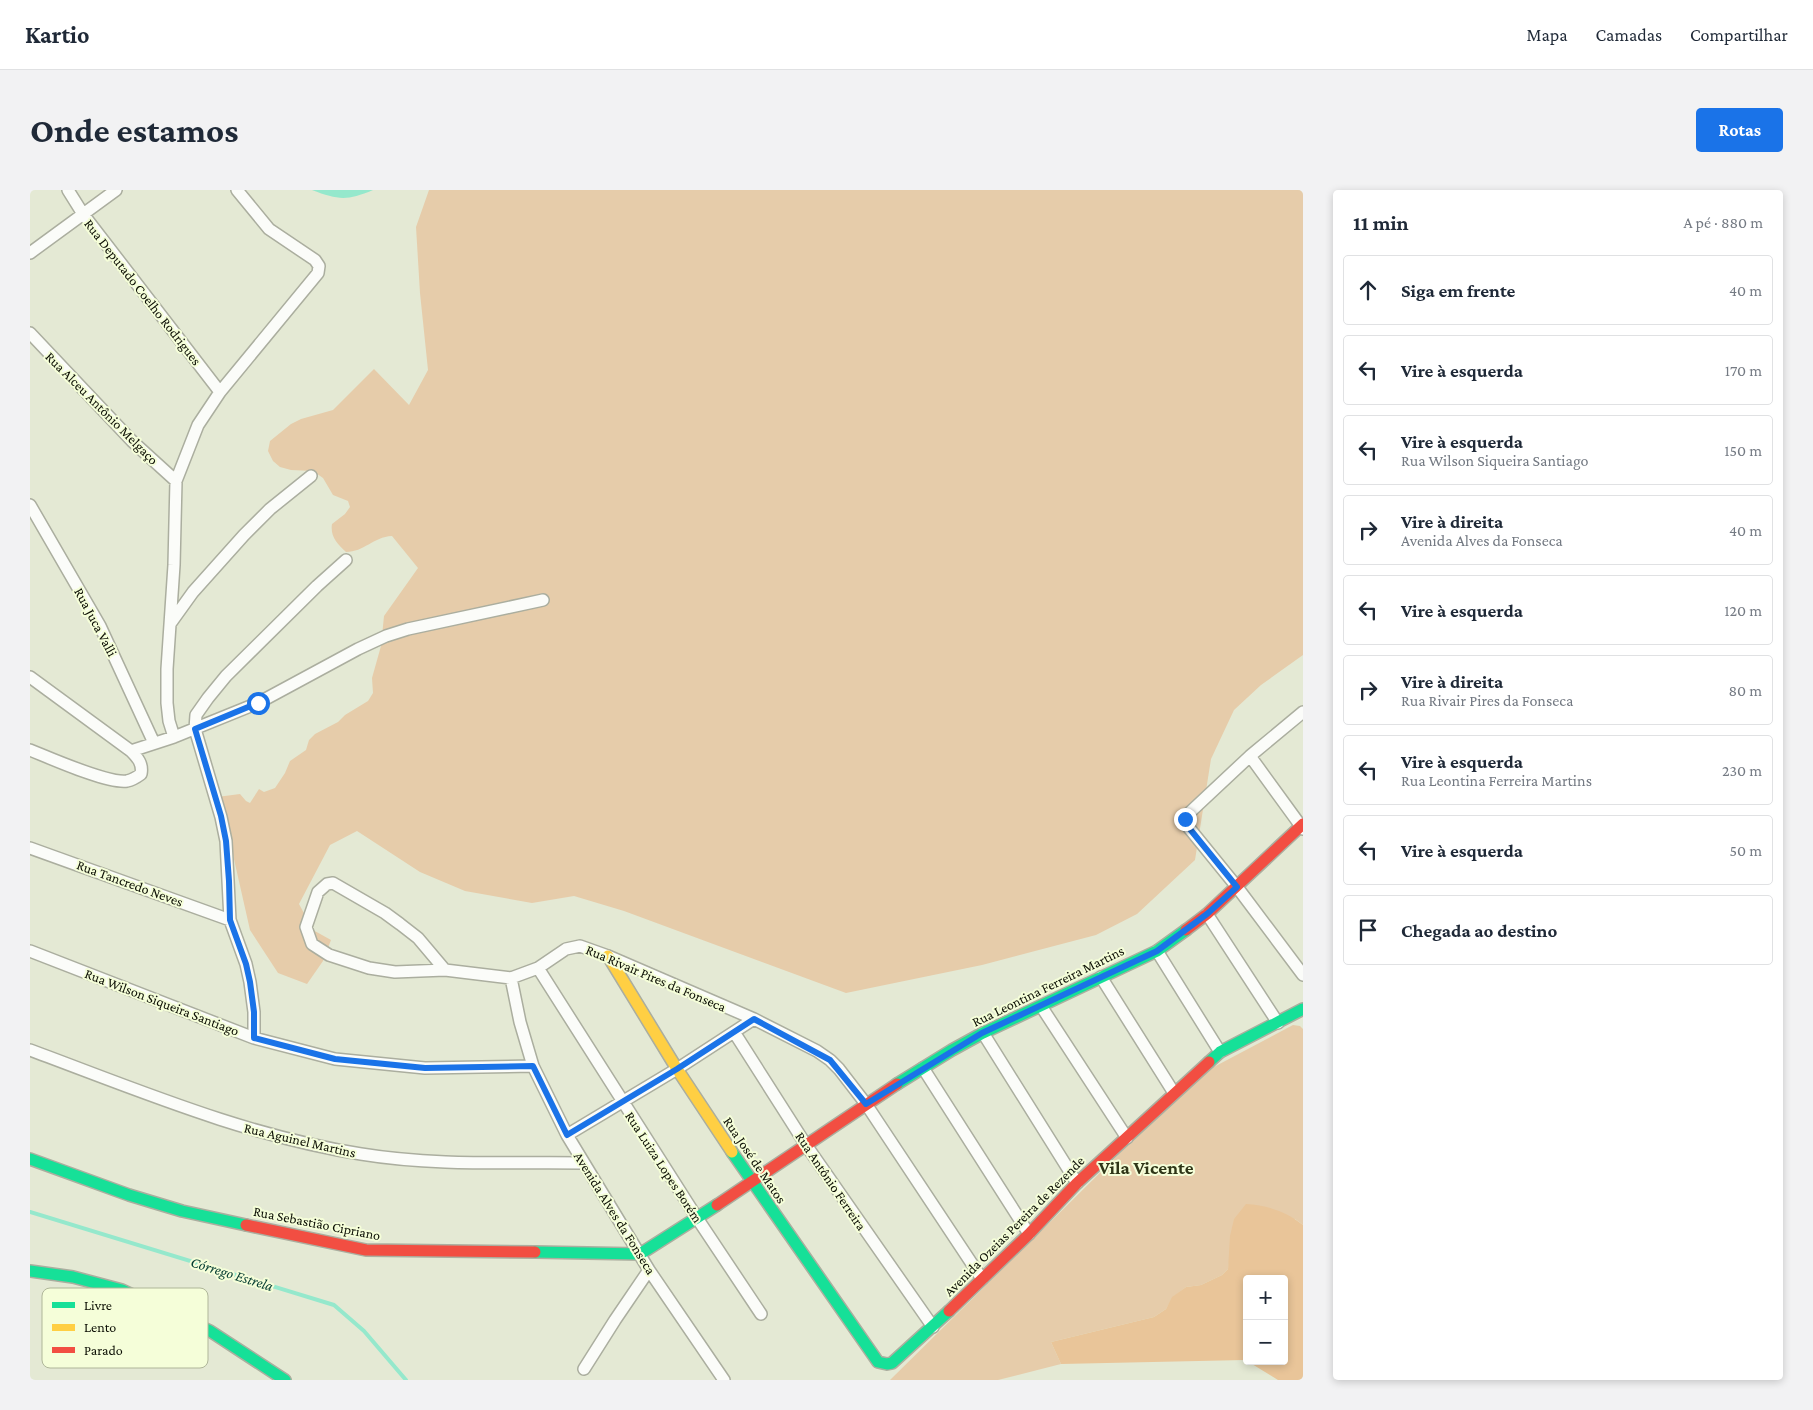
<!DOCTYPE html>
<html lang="pt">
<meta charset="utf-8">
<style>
body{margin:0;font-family:"Crimson Pro",serif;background:#f2f2f3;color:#1f2937}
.controls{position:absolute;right:15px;bottom:15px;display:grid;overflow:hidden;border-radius:5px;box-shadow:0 2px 8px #0003}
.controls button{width:45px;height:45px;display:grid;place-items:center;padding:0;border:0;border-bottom:1px solid #e0e1e3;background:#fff;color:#1f2937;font:25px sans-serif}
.stop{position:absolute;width:15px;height:15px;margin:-11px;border:4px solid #1a73e8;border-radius:50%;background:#fff}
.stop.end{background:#1a73e8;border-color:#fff;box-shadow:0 1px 5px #0008}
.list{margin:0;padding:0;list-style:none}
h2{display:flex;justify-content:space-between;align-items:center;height:65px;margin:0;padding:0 20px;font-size:21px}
h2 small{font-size:16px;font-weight:400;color:#747a83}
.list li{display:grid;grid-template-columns:32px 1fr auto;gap:15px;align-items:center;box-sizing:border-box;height:70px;margin:0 10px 10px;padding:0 10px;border:1px solid #e0e1e3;border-radius:5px}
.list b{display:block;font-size:19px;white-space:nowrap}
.list p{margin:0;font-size:16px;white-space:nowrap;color:#747a83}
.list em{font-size:16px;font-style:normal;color:#747a83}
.icon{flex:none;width:28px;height:28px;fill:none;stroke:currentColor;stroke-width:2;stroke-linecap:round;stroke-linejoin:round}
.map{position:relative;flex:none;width:1273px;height:1190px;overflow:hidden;border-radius:5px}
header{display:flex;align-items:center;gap:30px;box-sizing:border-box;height:70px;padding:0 25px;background:#fff;border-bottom:1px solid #e0e1e3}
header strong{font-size:24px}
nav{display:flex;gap:28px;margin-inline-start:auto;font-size:18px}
.intro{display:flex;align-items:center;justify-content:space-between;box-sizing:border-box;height:120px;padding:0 30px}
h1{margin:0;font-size:35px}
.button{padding:12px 22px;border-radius:5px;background:#1a73e8;color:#fff;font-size:18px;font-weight:700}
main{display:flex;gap:30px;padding:0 30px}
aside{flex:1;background:#fff;border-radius:5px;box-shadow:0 2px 8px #0003}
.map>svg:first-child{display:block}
.green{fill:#e6ccaa}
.forest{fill:#e9c599}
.water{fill:#95e8cc}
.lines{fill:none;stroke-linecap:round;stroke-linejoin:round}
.stream{stroke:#95e8cc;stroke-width:4}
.street-casing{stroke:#abae9f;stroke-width:14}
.fast-casing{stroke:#abae9f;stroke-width:14}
.slow-casing{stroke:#abae9f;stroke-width:14}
.jam-casing{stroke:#abae9f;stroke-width:14}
.street{stroke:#fbfcf9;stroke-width:11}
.fast{stroke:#16e098;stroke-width:11}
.slow{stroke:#ffcf43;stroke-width:11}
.jam{stroke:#f24e42;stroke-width:11}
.route{stroke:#1a73e8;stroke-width:6}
.labels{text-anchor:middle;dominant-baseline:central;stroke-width:4;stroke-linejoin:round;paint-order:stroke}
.street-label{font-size:14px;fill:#0c0f04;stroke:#f5fed9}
.water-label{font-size:15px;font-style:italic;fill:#033b30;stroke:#f5fed9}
.district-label{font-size:19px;font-weight:bold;fill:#2f3517;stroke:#f5fed9}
.key{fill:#f5fed9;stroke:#afb699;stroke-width:1}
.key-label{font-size:14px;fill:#0c0f04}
</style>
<header>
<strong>Kartio</strong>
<nav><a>Mapa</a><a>Camadas</a><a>Compartilhar</a></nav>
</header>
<div class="intro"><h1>Onde estamos</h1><a class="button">Rotas</a></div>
<main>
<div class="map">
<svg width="1273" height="1190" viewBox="0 0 1273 1190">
<rect width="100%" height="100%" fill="#e4e9d4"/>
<path class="green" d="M399,0H1273V465L1231,495L1204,520L1181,569L1165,670L1107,724L1066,745L952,775L816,803L594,721L544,706L502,713L435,701L390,682L327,641L300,655L269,714L283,740L301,750L293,771L277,794L248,783L220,740L201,656L187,607L210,604L216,611L220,613L229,599L234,602L245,598L255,583L260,571L276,560L279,550L285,544L308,532L315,525L338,511L343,503L342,488L351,456L354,426L388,378L362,346C343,347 334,362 316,362C307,354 300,346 302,334L315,324L320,317L318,311L303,305L293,288L283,281L261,280L250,277L243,271L238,261L240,251L261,234L271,229L303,220L344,179L379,215L398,180L390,103L386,37Z
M1263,835L1270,836L1273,839V1035L1265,1029L1200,1066L1198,1079L1192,1085L1171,1095L1156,1097L1143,1107L1136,1119L1124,1127L1021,1152L1031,1174L968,1190H860L1091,962L1180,879Z"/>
<path class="forest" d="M1216,1014C1237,1015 1257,1022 1273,1035V1190H1248L1217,1171H1254V1089H1217V1171L1214,1170L1031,1174L1021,1152L1124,1127L1136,1119L1142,1107L1156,1097L1171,1095L1192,1085L1198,1079L1200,1046L1204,1029Z"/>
<path class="water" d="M282,0H343C317,11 308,10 282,0Z"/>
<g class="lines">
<path class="stream" d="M0,1022L304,1115L334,1141L376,1190"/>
<defs>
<path id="street" d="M38,0L53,24L190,202
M0,63L86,0
M0,143L102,251L146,291
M0,315L70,436L124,553
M140,434L163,402L214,345L240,319L281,286
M0,487L101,561C108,568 113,574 111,584C107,587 102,590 97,591C78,594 20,568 0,560
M1273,522L1220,566L1157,625L1155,633L1207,697L1273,785
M144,547L139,531L137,513V479L144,375L146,291L168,235L190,202L288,83L289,76L285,70L239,39L207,0
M101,561L144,547L228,513L328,459L356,446L378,439L513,410
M1220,566L1273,639
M0,658L200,730
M1177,724L1248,833
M0,761L224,848L305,869L395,878L503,876
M1127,761L1190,862
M508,778L667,1028L731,1124
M415,780L388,748L370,734L355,723L303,693L297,694L288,702L276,737L282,754L299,765L339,778L365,782L415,780L481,788L508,778L536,759L550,756L578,766L724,829L787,861L800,870L809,879L836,914L952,1089
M1071,787L1144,903
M481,788L490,832L503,876L537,945L619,1080L694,1190
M1011,816L1097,948
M704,842L776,955L903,1137
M953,843L1047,993
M224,848V822L220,792L216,774L200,730L196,651L191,627L165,539L166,525L178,508L196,486L287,396L316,370
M0,860C108,900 216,946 331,964C404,976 480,972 553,973
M893,878L999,1044
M537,945L647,879L724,829
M554,1179L585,1130L619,1080"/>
<path id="fast" d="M1179,872L1190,862L1273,819
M867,894L922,860L953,843L1127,761L1156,740
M702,962L848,1172L857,1174L862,1173L919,1121
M0,969L99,1005L152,1021L216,1035
M505,1062L610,1064L687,1015
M0,1081L43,1087L92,1100L180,1141L255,1190"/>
<path id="slow" d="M578,766L647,879L702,962"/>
<path id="jam" d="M1156,740L1177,724L1273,634
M687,1015L867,894
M216,1035L336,1060L505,1062
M919,1121L999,1044L1047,993L1179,872"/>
</defs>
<use href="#street" class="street-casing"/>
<use href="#fast" class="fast-casing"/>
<use href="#slow" class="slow-casing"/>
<use href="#jam" class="jam-casing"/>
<use href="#street" class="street"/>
<use href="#fast" class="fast"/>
<use href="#slow" class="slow"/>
<use href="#jam" class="jam"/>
</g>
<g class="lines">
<path class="route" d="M228,513L165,539L191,626L196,651L199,691L200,730L216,774L220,792L224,822V848L305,869L395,878L503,876L537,945L647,879L724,829L800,870L836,914L952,843L1127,761L1177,724L1207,697L1155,633V629"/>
</g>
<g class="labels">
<g class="street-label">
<text transform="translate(113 102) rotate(52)">Rua Deputado Coelho Rodrigues</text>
<text transform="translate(72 218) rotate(45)">Rua Alceu Antônio Melgaço</text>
<text transform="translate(66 432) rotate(62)">Rua Juca Valli</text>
<text transform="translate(100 693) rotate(20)">Rua Tancredo Neves</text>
<text transform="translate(626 788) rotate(23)">Rua Rivair Pires da Fonseca</text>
<text transform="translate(1018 796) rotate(-26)">Rua Leontina Ferreira Martins</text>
<text transform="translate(132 812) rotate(21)">Rua Wilson Siqueira Santiago</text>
<text transform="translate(270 950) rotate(13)">Rua Aguinel Martins</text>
<text transform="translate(725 970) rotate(56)">Rua José de Matos</text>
<text transform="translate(634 977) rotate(57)">Rua Luiza Lopes Borém</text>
<text transform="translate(801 991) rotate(56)">Rua Antônio Ferreira</text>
<text transform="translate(585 1023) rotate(58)">Avenida Alves da Fonseca</text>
<text transform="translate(287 1033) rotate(11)">Rua Sebastião Cipriano</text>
<text transform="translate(984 1036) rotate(-45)">Avenida Ozeias Pereira de Rezende</text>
</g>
<g class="water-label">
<text transform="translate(202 1084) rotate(17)">Córrego Estrela</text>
</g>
<g class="district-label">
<text x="1116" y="977">Vila Vicente</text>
</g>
</g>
<rect x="12" y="1098" width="166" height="80" rx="8" class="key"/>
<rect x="22" y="1112" width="23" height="6" fill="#16e098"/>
<rect x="22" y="1134" width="23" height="7" fill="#ffcf43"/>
<rect x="22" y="1157" width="23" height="6" fill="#f24e42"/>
<g class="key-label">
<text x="54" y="1120">Livre</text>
<text x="54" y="1142">Lento</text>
<text x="54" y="1165">Parado</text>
</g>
</svg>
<div class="controls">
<button>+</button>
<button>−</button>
</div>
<div class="stop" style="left:228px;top:513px"></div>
<div class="stop end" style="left:1155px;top:629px"></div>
</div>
<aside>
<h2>11 min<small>A pé · 880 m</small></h2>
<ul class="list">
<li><svg class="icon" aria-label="ahead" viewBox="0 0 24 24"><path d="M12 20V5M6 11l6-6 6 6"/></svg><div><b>Siga em frente</b></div><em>40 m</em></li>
<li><svg class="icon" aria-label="left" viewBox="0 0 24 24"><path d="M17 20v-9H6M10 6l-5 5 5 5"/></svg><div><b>Vire à esquerda</b></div><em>170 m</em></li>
<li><svg class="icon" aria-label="left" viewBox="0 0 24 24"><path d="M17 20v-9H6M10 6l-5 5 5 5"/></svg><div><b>Vire à esquerda</b><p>Rua Wilson Siqueira Santiago</p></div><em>150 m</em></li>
<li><svg class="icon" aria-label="right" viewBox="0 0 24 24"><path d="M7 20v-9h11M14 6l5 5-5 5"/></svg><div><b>Vire à direita</b><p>Avenida Alves da Fonseca</p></div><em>40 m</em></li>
<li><svg class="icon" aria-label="left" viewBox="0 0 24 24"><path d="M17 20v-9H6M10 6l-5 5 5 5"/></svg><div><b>Vire à esquerda</b></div><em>120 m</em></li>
<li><svg class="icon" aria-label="right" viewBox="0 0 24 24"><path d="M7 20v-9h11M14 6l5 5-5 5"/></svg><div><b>Vire à direita</b><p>Rua Rivair Pires da Fonseca</p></div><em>80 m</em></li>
<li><svg class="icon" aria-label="left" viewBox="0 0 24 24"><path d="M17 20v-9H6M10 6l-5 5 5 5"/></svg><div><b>Vire à esquerda</b><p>Rua Leontina Ferreira Martins</p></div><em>230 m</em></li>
<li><svg class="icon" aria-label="left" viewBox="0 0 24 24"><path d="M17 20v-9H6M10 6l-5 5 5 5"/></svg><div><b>Vire à esquerda</b></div><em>50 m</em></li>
<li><svg class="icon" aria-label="arrive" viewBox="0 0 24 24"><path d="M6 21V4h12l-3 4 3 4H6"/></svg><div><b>Chegada ao destino</b></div></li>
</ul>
</aside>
</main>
